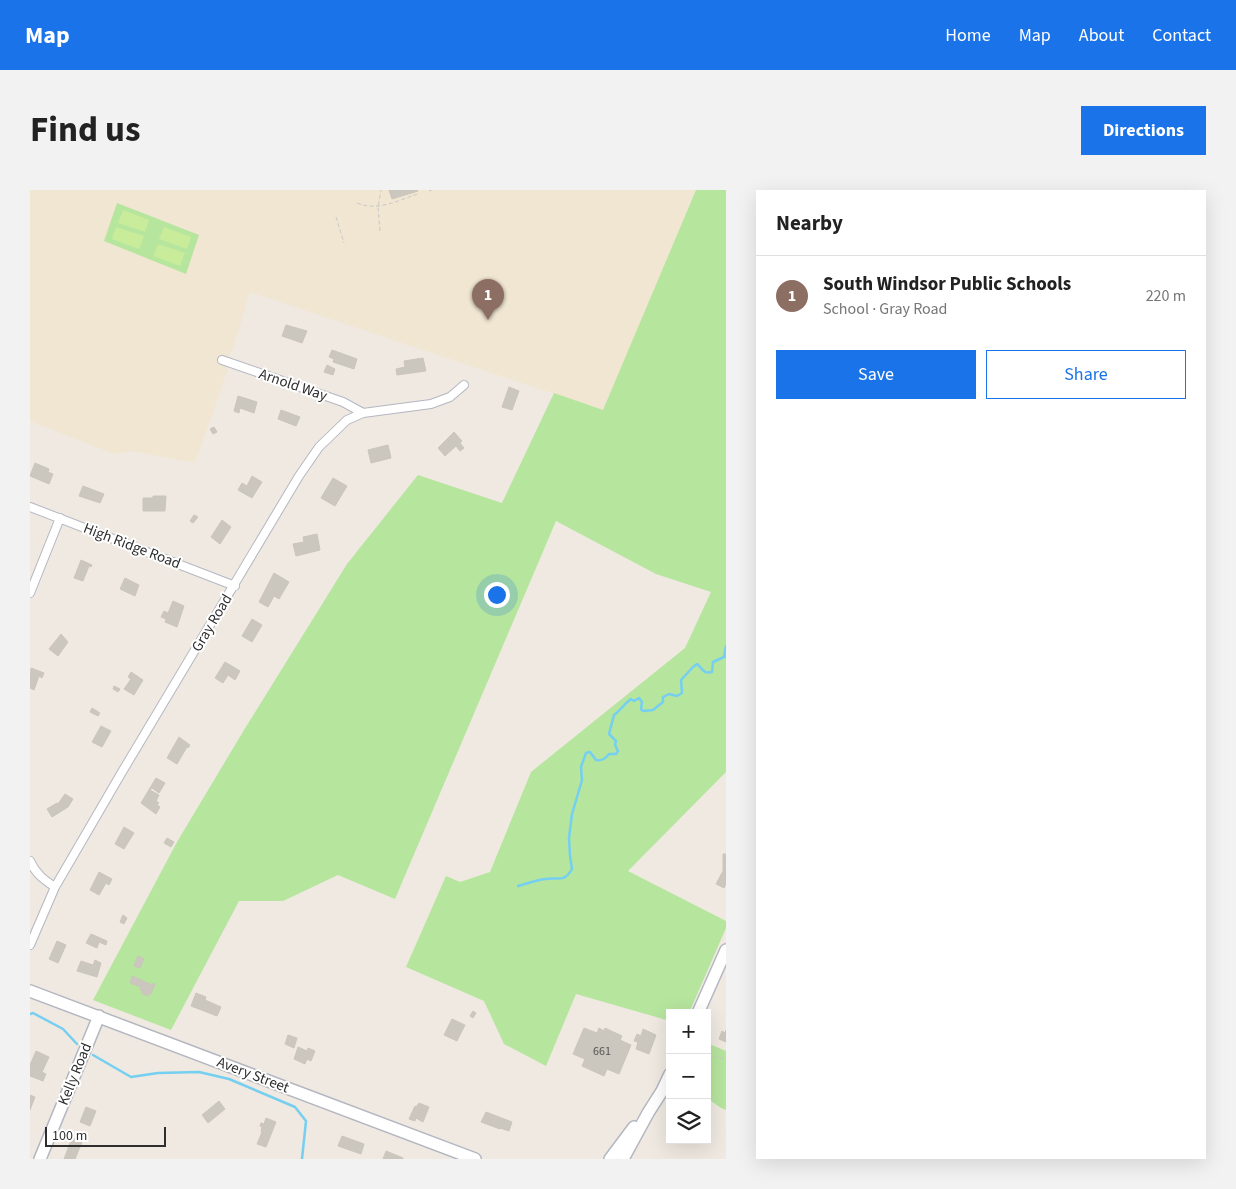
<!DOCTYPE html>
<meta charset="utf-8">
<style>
body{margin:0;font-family:"Source Sans 3",sans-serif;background:#f2f2f2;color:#222}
.controls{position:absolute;right:15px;bottom:15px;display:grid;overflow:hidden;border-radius:0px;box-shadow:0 5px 20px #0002}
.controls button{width:45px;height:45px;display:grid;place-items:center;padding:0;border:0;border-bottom:1px solid #e0e0e0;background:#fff;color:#222;font:25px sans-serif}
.scale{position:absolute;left:15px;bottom:12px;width:121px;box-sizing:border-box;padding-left:5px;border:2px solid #2e2e2e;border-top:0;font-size:14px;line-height:18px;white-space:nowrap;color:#2e2e2e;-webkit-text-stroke:4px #fff;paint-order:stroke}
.you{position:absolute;left:466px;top:404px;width:18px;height:18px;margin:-12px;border:4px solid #fff;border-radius:50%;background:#1a73e8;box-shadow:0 0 0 8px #1a73e833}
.badge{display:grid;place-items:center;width:32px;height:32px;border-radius:50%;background:#1a73e8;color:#fff;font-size:16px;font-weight:700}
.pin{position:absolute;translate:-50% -41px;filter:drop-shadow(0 1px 2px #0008)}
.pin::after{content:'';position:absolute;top:26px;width:18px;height:15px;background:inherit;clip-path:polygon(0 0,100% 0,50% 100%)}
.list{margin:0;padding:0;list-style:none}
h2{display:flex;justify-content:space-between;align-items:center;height:65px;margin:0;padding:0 20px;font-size:21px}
h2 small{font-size:16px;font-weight:400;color:#767676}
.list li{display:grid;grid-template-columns:32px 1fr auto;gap:15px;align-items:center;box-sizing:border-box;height:80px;padding:0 20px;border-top:1px solid #e0e0e0}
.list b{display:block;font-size:19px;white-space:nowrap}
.list p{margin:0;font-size:16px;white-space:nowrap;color:#767676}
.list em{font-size:16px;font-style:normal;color:#767676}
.actions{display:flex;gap:10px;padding:15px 20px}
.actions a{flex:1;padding:11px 0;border:1px solid #1a73e8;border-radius:0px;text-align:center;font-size:18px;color:#1a73e8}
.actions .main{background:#1a73e8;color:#fff}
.icon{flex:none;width:28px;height:28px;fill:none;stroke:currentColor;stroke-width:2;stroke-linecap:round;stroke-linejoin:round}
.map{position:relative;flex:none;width:696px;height:969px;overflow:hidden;border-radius:0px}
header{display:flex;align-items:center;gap:30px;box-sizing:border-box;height:70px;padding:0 25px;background:#1a73e8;color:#fff}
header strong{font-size:24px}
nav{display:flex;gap:28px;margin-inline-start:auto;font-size:18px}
.intro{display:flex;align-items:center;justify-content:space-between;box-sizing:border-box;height:120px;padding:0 30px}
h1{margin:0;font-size:35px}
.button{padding:12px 22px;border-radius:0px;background:#1a73e8;color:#fff;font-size:18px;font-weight:700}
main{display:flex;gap:30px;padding:0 30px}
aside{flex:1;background:#fff;border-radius:0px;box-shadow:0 5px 20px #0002}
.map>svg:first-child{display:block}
.education{fill:#f0e6d1}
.green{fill:#b6e59e}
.pitch{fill:#c9ec9a}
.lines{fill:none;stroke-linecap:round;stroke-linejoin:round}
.stream{stroke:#75cff0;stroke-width:2.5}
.building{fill:#cbc7bf;stroke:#cbc5ba}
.street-casing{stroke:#b4b7c1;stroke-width:10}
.secondary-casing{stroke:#b4b7c1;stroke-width:14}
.path{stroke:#c9c9c9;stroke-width:1;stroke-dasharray:4 2.5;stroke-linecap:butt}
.street{stroke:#fff;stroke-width:8}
.secondary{stroke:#fff;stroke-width:11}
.labels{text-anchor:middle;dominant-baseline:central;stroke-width:4;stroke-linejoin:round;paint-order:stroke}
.number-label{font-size:12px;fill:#555452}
.street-label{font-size:15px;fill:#2e2e2e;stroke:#fff}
</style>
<header>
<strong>Map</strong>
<nav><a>Home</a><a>Map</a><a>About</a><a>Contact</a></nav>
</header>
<div class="intro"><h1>Find us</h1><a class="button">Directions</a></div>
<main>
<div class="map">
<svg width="696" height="969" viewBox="0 0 696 969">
<rect width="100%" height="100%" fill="#efe9e1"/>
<path class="education" d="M0,0H666L573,220L220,102L203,158L200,163L197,182L165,273L102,261L84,264L0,231Z"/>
<path class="green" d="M666,0H696V582L598,681L696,731V738L659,823H640V831L546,804L516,876L474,854L454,811L376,777L416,686L430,692L460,682L501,582L655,458L681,402L626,384L526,331L365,709L308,685L253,711H209L141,840L63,810L147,652L214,540L317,374L388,285L472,313L524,203L573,220Z
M87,13L169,45L156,84L74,51Z
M677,853L696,861V920L691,918L677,908Z"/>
<path class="pitch" d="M93,20L119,30L115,42L88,33Z
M86,37L114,46L109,59L82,49Z
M134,37L161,47L157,59L129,49Z
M128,54L155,63L150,76L123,66Z"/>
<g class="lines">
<path class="stream" d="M694,466L696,456
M488,696C496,694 506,690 515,689C529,687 534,693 542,679L540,666L539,648L542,624L552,590L551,577L556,563L560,562L566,570C572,571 575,569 579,564H586L588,561L585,555L586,551L579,544L584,525C591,520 594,514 601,509L604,511L609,508L612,512L611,519L613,521L623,520L633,512V507L639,504L647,506L652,503L651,490L663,477L667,474C673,479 673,484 682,482L683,472L696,466
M0,824L3,823L33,839L47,854
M63,865L101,887L128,883L169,882L199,889L265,917L276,931L272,969"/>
</g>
<path class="building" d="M359,0H387L388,1L362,9Z
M256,135L277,141L272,153L252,146Z
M302,160L327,169L324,179L303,172L304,169L299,167Z
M393,168L396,181L367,185L366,179L375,177L374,171Z
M297,175L305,179L303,185L294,182Z
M479,197L489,201L482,220L472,217Z
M208,206L227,212L224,223L210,218L209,223L204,221Z
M251,220L270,227L266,236L248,229Z
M184,237L187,242L183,244L180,239Z
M424,242L432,251L430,253L434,258L430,261L426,256L415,266L408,258Z
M358,255L361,268L341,273L338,260Z
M5,273L19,279L18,282L23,284L19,294L0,286Z
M222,286L232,292L222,308L208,300L212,293L217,296Z
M303,288L317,296L305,316L291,308Z
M53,296L74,304L70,313L49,306Z
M123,306H136L135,321H113V308H123Z
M164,325L168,327L163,333L160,331Z
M192,330L201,337L190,354L181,347Z
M287,344L290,360L266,366L263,354L274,352L273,347Z
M51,370L62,375L61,377L59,376L53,391L44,388Z
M244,383L259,392L249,409L244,406L238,417L229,412Z
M95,388L109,395L105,406L90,399Z
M143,411L154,416L147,437L135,432L136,429L131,427L134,421L138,423Z
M222,429L232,435L222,452L212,446Z
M31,444L38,452L28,466L19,459Z
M195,472L210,481L205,490L198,485L193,493L185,488Z
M1,478L14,483L12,488L9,486L4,500L0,498Z
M101,482L113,490L104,505L94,499L101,489L98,487Z
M84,496L90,499L88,502L83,499Z
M62,518L70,523L68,526L60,522Z
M71,536L81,541L72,557L62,552Z
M149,547L160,555L158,558L157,557L147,574L137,568Z
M126,588L135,593L129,603L122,598L120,600L129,605L126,611L129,613L127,615L130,617L126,624L111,613Z
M35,604L43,609L38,617L22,627L17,619L27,613L28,614Z
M94,637L104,643L94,659L85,654Z
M137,648L144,652L141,657L134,653Z
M693,664H696V694L694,698L686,694L693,681Z
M69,682L82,689L79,695L76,693L69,705L60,700Z
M93,725L97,728L94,734L90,732Z
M61,744L77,751L76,755L69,752L67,758L56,753Z
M27,751L36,755L28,773L19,769Z
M108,766L114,769L110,778L104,776Z
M65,770L71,773L67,787L47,781L51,771L63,775Z
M102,786L122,795L123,793L125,794L121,804L119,803L118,806L112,804L113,801L110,800L111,797L100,793Z
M166,803L176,807L175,810L191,817L187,826L161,816Z
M443,821L446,823L443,828L440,826Z
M422,829L435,835L427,851L414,845Z
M554,838L567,843L569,838L574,841L575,838L592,846L590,850L601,855L589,884L577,879L574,886L552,876L555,869L543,864Z
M613,839L626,845L619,864L606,859L608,852L604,851L607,844L611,846Z
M696,840V852L689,849L692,841L695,843Z
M258,845L267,848L264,858L255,854Z
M268,857L277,861L278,858L285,861L281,871L277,869L275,874L264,869Z
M6,861L19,867L12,882L16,884L13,891L0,886V875Z
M0,905L5,907L0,920Z
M189,911L195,919L178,933L172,925Z
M389,913L399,917L393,932L386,928L385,931L379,929L385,916L386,917Z
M56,917L66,921L60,936L50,932Z
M456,922L482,932L479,941L470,938V939L451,932Z
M236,928L246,932L236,957L227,954L232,942L231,941L232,937L230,936L231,933L234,934Z
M312,946L334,954L331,964L308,956Z
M42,948L52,952L45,969H34Z
M356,961L373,968V969H353Z"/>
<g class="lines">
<defs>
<path id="street" d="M192,170L313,212L333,223
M0,317L205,396
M0,403L30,328
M0,671C6,684 14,690 25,697
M0,755L25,697L92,582L269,286L289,257L317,230L333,223L401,214L420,207L434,195"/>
<path id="secondary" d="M0,801L445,969
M668,823L696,760
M10,969L69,826
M580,969L604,937
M593,969L618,923L632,901L640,884"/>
</defs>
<use href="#street" class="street-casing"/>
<use href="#secondary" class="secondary-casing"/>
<path class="path" d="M399,1L402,0
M327,13C348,22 368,10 388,4
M306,27L314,53
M350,41L348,17L351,0
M677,864L696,870"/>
<use href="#street" class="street"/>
<use href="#secondary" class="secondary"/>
</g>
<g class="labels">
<g class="number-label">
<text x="572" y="861">661</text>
</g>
<g class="street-label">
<text transform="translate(263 195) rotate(19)">Arnold Way</text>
<text transform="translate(102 356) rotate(21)">High Ridge Road</text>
<text transform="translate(182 433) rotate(-59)">Gray Road</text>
<text transform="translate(45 884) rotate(-68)">Kelly Road</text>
<text transform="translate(223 885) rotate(21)">Avery Street</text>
</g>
</g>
</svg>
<div class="controls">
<button>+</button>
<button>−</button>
<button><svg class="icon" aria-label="layers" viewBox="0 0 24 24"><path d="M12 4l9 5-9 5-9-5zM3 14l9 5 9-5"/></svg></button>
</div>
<div class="scale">100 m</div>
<div class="you"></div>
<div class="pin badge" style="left:458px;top:130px;background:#8d6e63">1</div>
</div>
<aside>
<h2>Nearby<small></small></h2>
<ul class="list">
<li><span class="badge" style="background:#8d6e63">1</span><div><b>South Windsor Public Schools</b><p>School · Gray Road</p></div><em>220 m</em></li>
</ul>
<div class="actions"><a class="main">Save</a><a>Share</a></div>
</aside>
</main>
